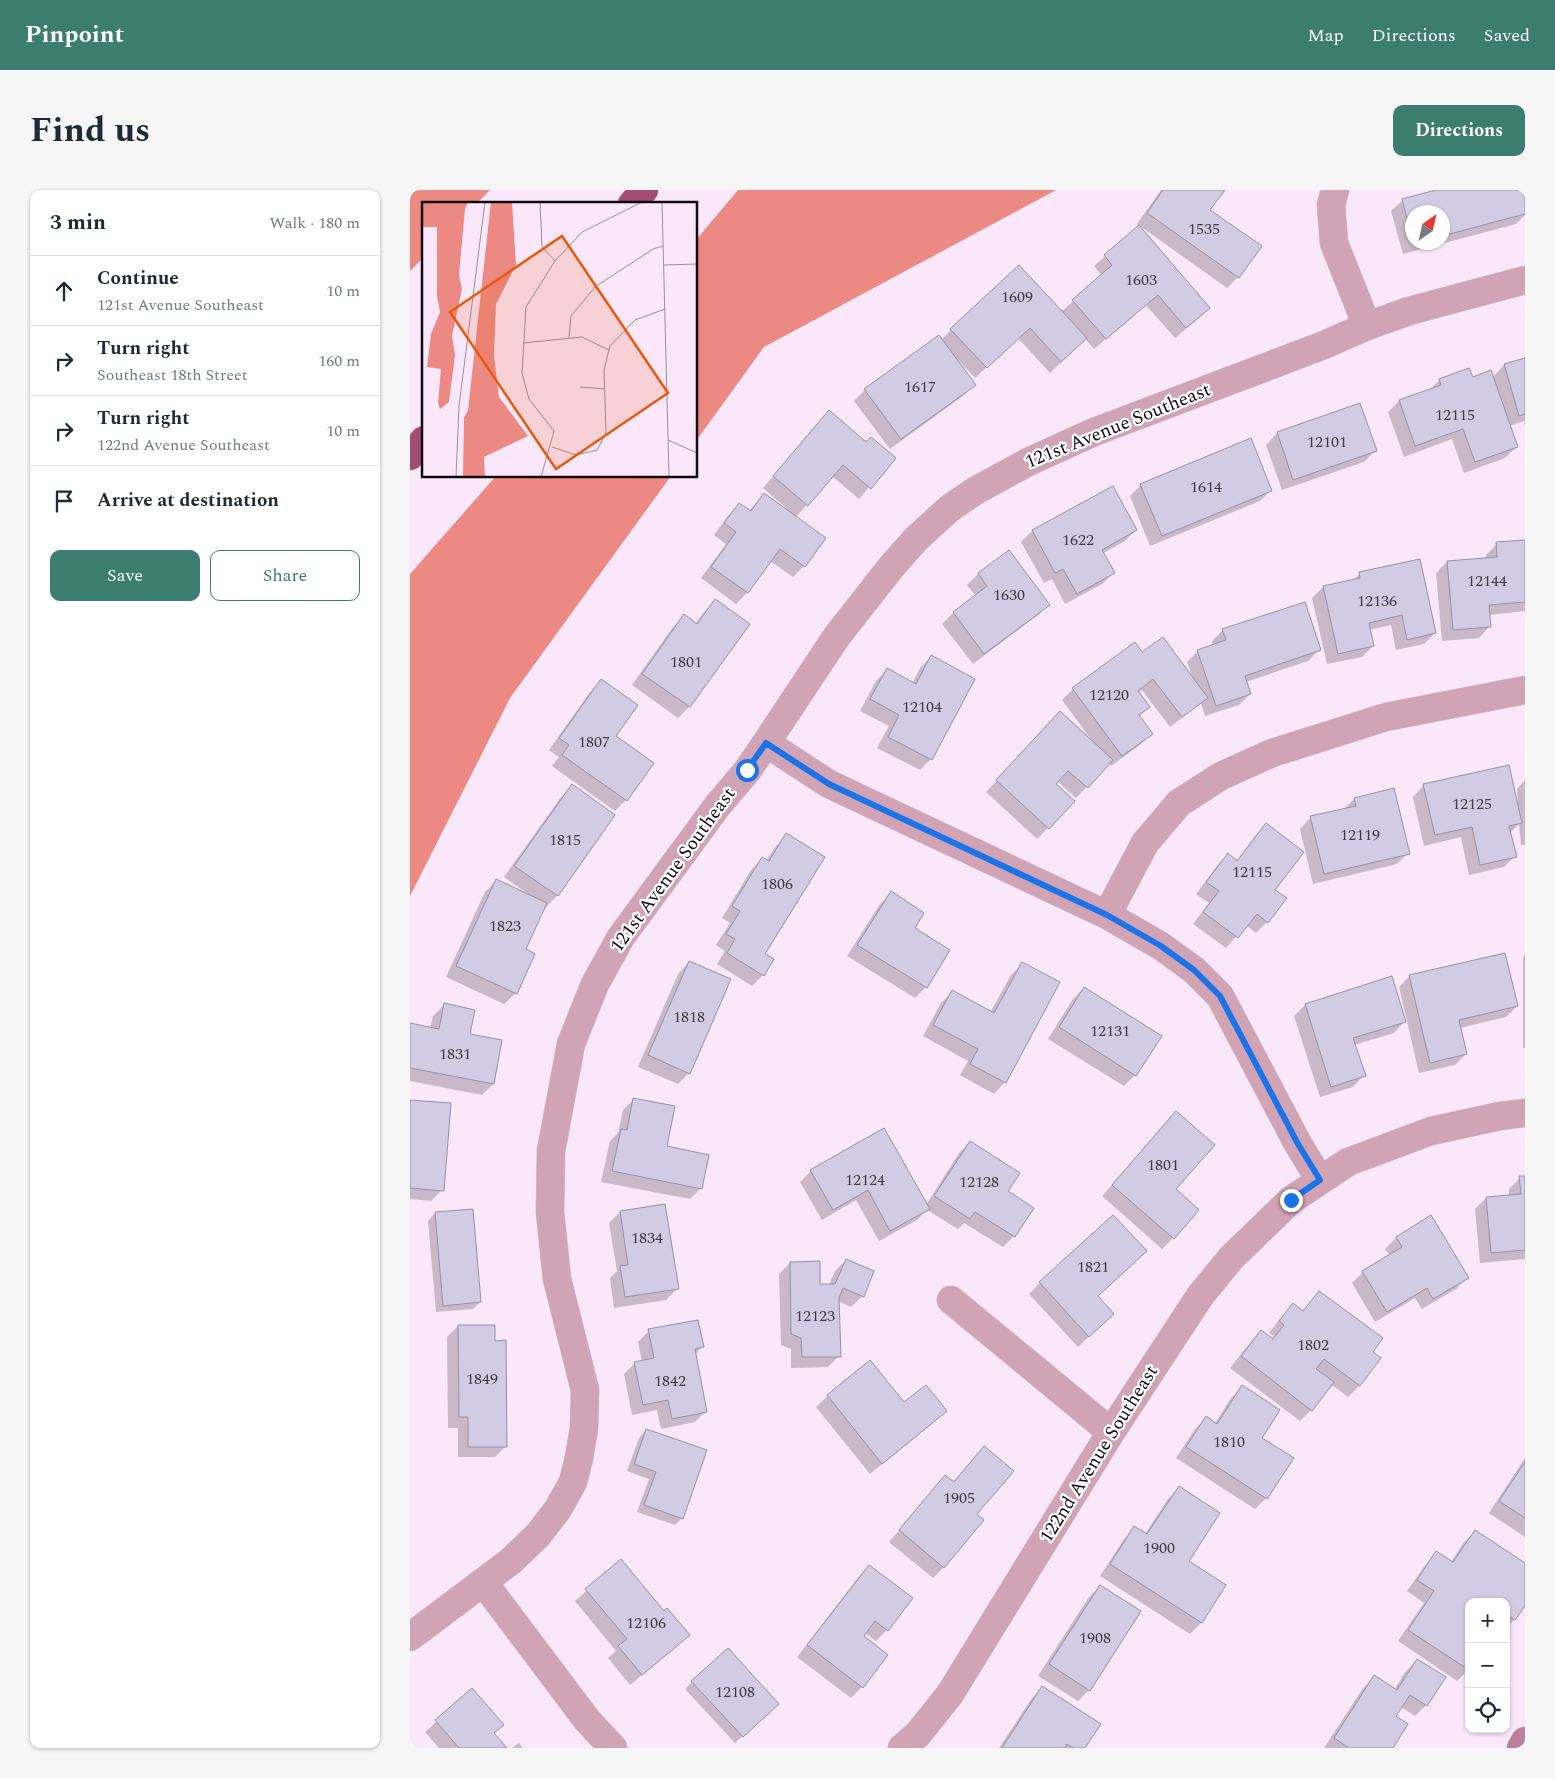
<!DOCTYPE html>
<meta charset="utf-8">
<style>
body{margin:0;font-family:Spectral,serif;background:#f6f6f7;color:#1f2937}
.controls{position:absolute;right:15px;bottom:15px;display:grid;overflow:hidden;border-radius:10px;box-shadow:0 1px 4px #0004}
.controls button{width:45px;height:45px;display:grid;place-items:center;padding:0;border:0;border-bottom:1px solid #e0e1e3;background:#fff;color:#1f2937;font:25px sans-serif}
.compass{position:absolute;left:995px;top:15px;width:45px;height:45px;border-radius:50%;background:#fff;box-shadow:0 1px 4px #0004;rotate:34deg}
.stop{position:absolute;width:15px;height:15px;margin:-11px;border:4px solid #1a73e8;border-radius:50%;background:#fff}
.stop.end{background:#1a73e8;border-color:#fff;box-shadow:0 1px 5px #0008}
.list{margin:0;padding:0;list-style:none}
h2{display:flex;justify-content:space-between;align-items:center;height:65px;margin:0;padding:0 20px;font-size:21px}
h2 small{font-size:16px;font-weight:400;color:#747a83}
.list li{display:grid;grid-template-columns:32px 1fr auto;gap:15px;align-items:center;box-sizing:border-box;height:70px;padding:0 20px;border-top:1px solid #e0e1e3}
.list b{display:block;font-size:19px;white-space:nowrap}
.list p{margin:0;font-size:16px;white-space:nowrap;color:#747a83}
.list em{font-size:16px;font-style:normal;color:#747a83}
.actions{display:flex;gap:10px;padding:15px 20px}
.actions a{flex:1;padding:11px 0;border:1px solid #3b7e70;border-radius:10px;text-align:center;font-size:18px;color:#3b7e70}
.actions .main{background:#3b7e70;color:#fff}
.icon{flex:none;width:28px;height:28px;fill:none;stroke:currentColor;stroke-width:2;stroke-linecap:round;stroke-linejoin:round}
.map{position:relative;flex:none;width:1115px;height:1558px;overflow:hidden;border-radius:10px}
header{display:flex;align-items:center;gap:30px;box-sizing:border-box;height:70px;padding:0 25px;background:#3b7e70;color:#fff}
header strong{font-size:24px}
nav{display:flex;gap:28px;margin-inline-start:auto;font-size:18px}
.intro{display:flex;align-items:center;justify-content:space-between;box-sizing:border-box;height:120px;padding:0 30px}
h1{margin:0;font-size:35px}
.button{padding:12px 22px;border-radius:10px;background:#3b7e70;color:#fff;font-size:18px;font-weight:700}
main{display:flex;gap:30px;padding:0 30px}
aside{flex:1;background:#fff;border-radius:10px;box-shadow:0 1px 4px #0004}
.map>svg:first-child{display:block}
.forest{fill:#ec8983}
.shadow{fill:#0003;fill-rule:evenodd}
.building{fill:#d1cce4;stroke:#9691a7}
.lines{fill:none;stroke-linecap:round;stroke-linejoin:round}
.street-casing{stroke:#d5c4d5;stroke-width:29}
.secondary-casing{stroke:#d5c4d5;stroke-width:29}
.highway-casing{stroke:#d5c4d5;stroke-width:29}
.street{stroke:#d0a4b4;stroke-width:28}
.secondary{stroke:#be8098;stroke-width:28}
.highway{stroke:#a34c72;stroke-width:28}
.route{stroke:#1a73e8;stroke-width:6}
.labels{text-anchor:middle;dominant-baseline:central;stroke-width:4.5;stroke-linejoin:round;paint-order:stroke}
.number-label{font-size:16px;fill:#403a45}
.street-label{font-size:19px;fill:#100a10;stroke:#fff}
.inset-road{fill:none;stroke:#9c8f9c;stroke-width:1}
.view{fill:#e8590c;fill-opacity:0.15;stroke:#e8590c;stroke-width:2.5}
.inset-edge{fill:none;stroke:#100a10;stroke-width:2.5}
</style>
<header>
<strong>Pinpoint</strong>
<nav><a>Map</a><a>Directions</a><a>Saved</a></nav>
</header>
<div class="intro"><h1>Find us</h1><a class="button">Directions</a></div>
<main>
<aside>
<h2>3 min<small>Walk · 180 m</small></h2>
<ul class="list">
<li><svg class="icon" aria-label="ahead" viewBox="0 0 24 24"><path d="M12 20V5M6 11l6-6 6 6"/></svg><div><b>Continue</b><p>121st Avenue Southeast</p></div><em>10 m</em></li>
<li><svg class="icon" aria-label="right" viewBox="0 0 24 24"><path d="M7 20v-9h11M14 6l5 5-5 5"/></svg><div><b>Turn right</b><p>Southeast 18th Street</p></div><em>160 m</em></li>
<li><svg class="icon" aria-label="right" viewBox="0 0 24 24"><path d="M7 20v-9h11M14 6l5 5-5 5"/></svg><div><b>Turn right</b><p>122nd Avenue Southeast</p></div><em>10 m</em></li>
<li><svg class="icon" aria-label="arrive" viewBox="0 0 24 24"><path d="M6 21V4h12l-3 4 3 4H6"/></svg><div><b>Arrive at destination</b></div></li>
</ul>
<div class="actions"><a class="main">Save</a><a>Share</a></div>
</aside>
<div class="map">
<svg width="1115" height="1558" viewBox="0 0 1115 1558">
<rect width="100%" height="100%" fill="#fae7fa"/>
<path class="forest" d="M0,0H80L66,14H14V67L0,81Z
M328,0H646L354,157L286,251V50Z
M86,286H261L100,508L0,706V384Z"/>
<path class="shadow" d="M751,0H813L799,21L828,87L817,98L730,36L799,118L788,129L765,148L736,115L684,159L675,149L640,183L608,148L565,188L548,170L547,171L564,195L553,206L480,259L444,211L455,200L531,150L541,140L651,122L692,86L684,76L729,36L727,34Z
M1031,0H1111L1115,15V25L1106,34L993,64L981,21L993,10ZM1002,22H1032V52H1002Z
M1115,169V236L1114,231L1099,236L1106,257L1095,268L1054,283L1042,249L994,267L978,222L989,211L1019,200L1030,190L1082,188L1094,175Z
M950,215L965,261L954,272L872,300L856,255L867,243Z
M419,222L456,253L484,268L449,309L422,286L386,327L394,376L383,387L360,371L337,403L326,414L291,388L316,354L304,345L318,326L329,315L339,321L354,304L375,320L376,318L353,298Z
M731,295L861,300L850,311L740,356L720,306Z
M702,297L726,340L715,351L692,364L703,383L692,394L655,414L642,389L634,393L611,352L622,341Z
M1115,351V421L1079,425L1080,436L1069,448L1032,451L1026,383L1037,372L1076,369V365L1087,354Z
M598,361L639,414L628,425L563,474L532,434L543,423L566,406L557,395L568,384Z
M950,384L1025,443L1014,454L986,460L981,435L959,440L963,456L952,467L917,474L902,408L913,397L942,391Z
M305,411L338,434L279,517L268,528L222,495L263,437L274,426L285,434L294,422Z
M813,440L909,460L898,471L836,492L840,504L829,515L795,526L791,513L760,537L732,500L728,503L738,517L729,526L741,543L730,555L701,576L699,573L666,608L647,591L644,594L638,638L627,649L576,602L639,534L683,552L652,510L663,499L732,464L783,489L777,472L788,461L803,456L802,451Z
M521,467V569L510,580L467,558L479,536L450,521L466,491L477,480L502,494L510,478Z
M191,491L204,546L216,610L205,621L142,576L149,567L139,560L180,502Z
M1115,590V655H1111L1109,634L1100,643L1105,666L1094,677L1059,685L1051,647L1014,656L1003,607L1014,595L1106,614H1108L1107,599Z
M162,596L204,625L147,706L136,717L135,716L114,760L106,803L94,814L36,787L75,702L86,691L118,704L94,687L151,607Z
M944,609L998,663L987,674L903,694L890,639L901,627L933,620Z
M856,635L864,700L857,732L846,743L836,735L816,758L783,734L799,713L786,704L807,676L818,665L826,672L845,646Z
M377,645L353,764V785L342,796L307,774L315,761L306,755L320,733L312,728L341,680L352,669L356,671L366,656Z
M481,703L503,739L516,797L505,808L437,766L470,714Z
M1115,764V858H1113V767Z
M279,772V883L268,894L228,877L268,784Z
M612,774L648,793L595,892L584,904L550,885L558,871L513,846L531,813L542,802L580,823L601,785Z
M1000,786L1107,816L1096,827L1050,838L1056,864L1045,875L1009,883L989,797Z
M674,798L750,846L725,885L714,896L638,849L663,809Z
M34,815L58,845L91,851L83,894L72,905L0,891V834L20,839L23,826Z
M895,815L995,831L984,843L944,855L954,885L943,897L910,907L884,826Z
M224,909L255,957L291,998L280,1009L191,992L200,951L208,943L213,920Z
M0,911L32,1000L21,1011L0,1009Z
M756,934L764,999L763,1048L752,1059L692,1006Z
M560,952L596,1002L604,1046L593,1057L554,1033L548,1039L517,1020L507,1030L469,1051L446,1010L412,1030L390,992L401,981L516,1015L549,963Z
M1115,987V1069L1070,1073L1065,1019L1076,1008L1099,1006V999L1110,988Z
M254,1015L267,1099L256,1110L204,1118L200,1088L207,1081L199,1033L210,1022Z
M25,1023L70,1112L63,1119L26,1122L18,1031Z
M1021,1027L1057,1087L1046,1099L1012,1119L1005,1108L965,1132L942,1093L953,1082L980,1065L975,1059L986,1048Z
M436,1070L452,1106L441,1117L428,1111L429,1166L418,1177L381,1178V1159L371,1155L369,1084L380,1073L409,1095H419L425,1081Z
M630,1093L686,1107L691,1135L668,1157L619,1104Z
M909,1102L961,1162L970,1169L949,1196L938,1207L921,1194L901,1220L890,1231L820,1178L840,1153L851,1142L861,1149L864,1146L859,1143L872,1126L883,1115L892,1122Z
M48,1136L84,1152L96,1256L85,1267H48V1238H38L37,1147Z
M239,1141L292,1157L285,1165L296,1221L285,1232L251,1239L247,1220L222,1225L214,1184L225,1173L232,1172L228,1152Z
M460,1172L494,1214L535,1221L524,1232L460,1284L406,1217L418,1206Z
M832,1197L851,1248L856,1308L845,1319L766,1268L785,1239L796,1228L805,1233L821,1208Z
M236,1240L272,1328L265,1335L227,1322L239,1289L217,1281L229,1248Z
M574,1257L566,1324L534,1377L523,1388L479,1352L536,1286L543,1292Z
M1115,1268V1347L1079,1323Z
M769,1298L777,1372L815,1396L791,1433L780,1444L690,1386L714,1349L725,1338L735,1344L758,1309Z
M1065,1341L1115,1375V1414L1104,1430L1096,1438V1412H1059V1479L1047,1491L988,1451L1014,1413L997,1401L1016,1374L1027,1362L1041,1372L1054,1352Z
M211,1371L267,1456L220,1495L198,1468L206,1461L165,1411Z
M459,1377L501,1408L477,1440L466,1451L455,1443L452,1446L476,1465L452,1497L441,1508L387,1467L448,1388Z
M690,1396L679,1500L668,1511L628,1486L679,1407Z
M1007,1470L1016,1515L1005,1526L991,1517L985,1526L981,1558H914L953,1498L964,1487L984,1500L996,1481Z
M282,1492L360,1521L325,1553L275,1499Z
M633,1497L673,1558H589L622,1508Z
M62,1500L93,1535L83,1544L95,1558H29L15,1542Z
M109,1553L113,1558H102Z"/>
<path class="building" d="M753,0H815L800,20L852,56L829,88L737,23Z
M1026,0H1112L1115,10V24L1032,46V22H1002V48L992,9Z
M729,35L800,118L776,138L748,105L696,149L662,110L702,75L694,65Z
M609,75L677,148L651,172L620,138L577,178L540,139Z
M529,145L566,195L491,249L454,199Z
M1115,168V224L1109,226L1094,174Z
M1059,178L1063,187L1081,180L1108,257L1065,272L1053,239L1005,256L989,210L1031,195L1029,189Z
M950,213L967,261L883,290L867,242Z
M419,220L456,252L461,247L486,268L461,299L433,275L398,316L363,286Z
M841,248L862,301L752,346L730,294Z
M703,296L727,340L692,360L705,383L667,404L653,379L645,383L622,340Z
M354,303L416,348L395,377L370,359L338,403L301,377L326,342L314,333L329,313L341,321Z
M1115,350V412L1079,415L1081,437L1043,440L1037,371L1087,367L1086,352Z
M599,360L640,415L574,464L543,422L577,396L568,383Z
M1010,369L1026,443L997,450L992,425L959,433L964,456L928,464L913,396L950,388L949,382Z
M305,409L340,434L280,517L232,484L274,424L287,434Z
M895,412L911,460L835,486L841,504L806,516L787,460L816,450L812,439Z
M753,447L798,508L772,527L743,489L728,501L740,517L729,525L743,544L712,566L662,498L725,452L732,462Z
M521,465L565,489L522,570L478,547L489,525L460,509L477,478L506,494Z
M191,489L228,515L206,546L244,573L217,611L152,565L159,555L149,548Z
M650,521L703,570L678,598L658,581L646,594L665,611L639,639L586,590Z
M1099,575L1112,633L1099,636L1107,667L1070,675L1062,637L1025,645L1013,594Z
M162,594L205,625L148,706L104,676Z
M984,598L1000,664L914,684L900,626L946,616L944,608Z
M856,633L894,662L865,700L877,708L858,733L847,724L828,748L793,722L809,701L796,692L818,663L827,671Z
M376,643L415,667L355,764L364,769L354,786L317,763L325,749L316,744L330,721L322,716L352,667L359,671Z
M86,689L137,713L116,759L125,764L107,804L46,776Z
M481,701L514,723L505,738L540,760L517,798L447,755Z
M1095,763L1108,816L1049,830L1057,864L1020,873L999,785Z
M279,771L321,789L280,884L238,865Z
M612,772L650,792L596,893L560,874L568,859L523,835L542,800L584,823Z
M982,786L996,832L943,848L956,886L921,897L895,814Z
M674,797L752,846L726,886L649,837Z
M34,813L65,820L60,844L92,850L84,894L0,878V833L29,839Z
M223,908L265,916L257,956L299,965L292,999L202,981L211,939L217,940Z
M0,910L41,913L34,1001L0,998Z
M766,921L805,955L766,999L789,1020L764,1049L702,995Z
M474,938L520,1019L480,1041L458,1000L423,1020L400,980Z
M560,951L610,983L598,1001L624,1018L605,1047L565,1022L560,1029L524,1006Z
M1109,986H1115V1060L1081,1063L1076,1007L1111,1004Z
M255,1014L269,1099L215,1107L210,1076L218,1075L210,1021Z
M63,1019L71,1112L33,1116L25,1022Z
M703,1025L737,1061L688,1106L704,1124L679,1147L629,1092Z
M1021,1025L1059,1088L1023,1109L1017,1098L977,1122L952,1081L992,1057L986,1047Z
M436,1069L464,1081L454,1107L433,1098L429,1108L431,1167H392L391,1148L381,1144L380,1072L410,1071V1094H425Z
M909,1101L973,1148L963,1162L971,1168L950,1196L914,1169L906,1179L924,1192L902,1221L831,1166L851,1140L863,1149L874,1135L869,1131L883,1113L893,1121Z
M288,1130L294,1157L285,1159L297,1222L262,1229L258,1210L233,1215L224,1172L244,1168L238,1139Z
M48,1135H85V1151L96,1150L97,1257H58V1227H49Z
M460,1170L494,1212L516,1195L537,1221L472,1274L417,1205Z
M832,1195L870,1220L852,1248L884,1268L857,1309L776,1257L796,1226L807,1234Z
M236,1239L297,1260L273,1329L234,1315L246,1282L224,1274Z
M574,1256L604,1281L567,1324L574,1330L534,1378L489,1340L535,1285L544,1292Z
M1115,1272V1328L1089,1311Z
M769,1296L810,1323L779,1371L816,1395L792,1433L700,1374L724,1336L737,1344Z
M1065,1340L1115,1373V1416L1105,1430L1096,1424V1412H1059V1480L998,1440L1024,1401L1007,1390L1026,1361L1043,1372Z
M211,1369L254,1421L257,1418L280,1445L232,1485L208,1456L217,1449L175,1399Z
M459,1375L503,1408L478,1441L465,1431L454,1446L478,1465L453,1498L397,1455Z
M690,1395L731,1421L680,1501L639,1474Z
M318,1458L369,1514L333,1547L281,1491Z
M1007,1469L1036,1487L1017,1516L1000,1505L986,1526L998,1534L983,1558H939L924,1548L964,1485L987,1500Z
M632,1496L691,1534L675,1558H663L657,1554L655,1558H592Z
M62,1498L94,1535L84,1543L97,1558H49L25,1530Z"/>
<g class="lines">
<defs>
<path id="street" d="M957,136L999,121L1115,90
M356,553L419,594L697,725L751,756L784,780L810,806L888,954L910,990
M697,725L735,653L769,613L811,586L862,563L976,527L1115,500
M541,1110L701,1242
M74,1393L177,1530L203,1558
M0,1447L101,1371L128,1345L148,1319L163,1292L169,1268L174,1238L175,1200L147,1089L140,1022L141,961L161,854L185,794L211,747L308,615L337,581L356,553L427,446L482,376L506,349L540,318L565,301L618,272L684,242L914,155L957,136L924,53L921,15L925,0
M492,1558L508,1544L540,1504L701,1242L790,1106L821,1068L881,1010L938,972L1021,941L1090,926L1115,923"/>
<path id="secondary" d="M1111,1558L1115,1551"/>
<path id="highway" d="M222,14L234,0
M0,266L14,250"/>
</defs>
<use href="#street" class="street-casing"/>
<use href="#secondary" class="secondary-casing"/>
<use href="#highway" class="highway-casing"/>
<use href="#street" class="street"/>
<use href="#secondary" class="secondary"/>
<use href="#highway" class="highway"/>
</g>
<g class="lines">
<path class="route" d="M337,580L356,553L419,594L697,725L751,756L784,780L810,806L888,954L910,990L881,1010"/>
</g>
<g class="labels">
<g class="number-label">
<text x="794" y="39">1535</text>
<text x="731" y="90">1603</text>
<text x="607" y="107">1609</text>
<text x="510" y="197">1617</text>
<text x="1045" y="225">12115</text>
<text x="917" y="252">12101</text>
<text x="796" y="297">1614</text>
<text x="668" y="350">1622</text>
<text x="1077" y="391">12144</text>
<text x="599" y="405">1630</text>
<text x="967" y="411">12136</text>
<text x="276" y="472">1801</text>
<text x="699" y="505">12120</text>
<text x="512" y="517">12104</text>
<text x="184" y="552">1807</text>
<text x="1062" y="614">12125</text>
<text x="950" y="645">12119</text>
<text x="155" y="650">1815</text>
<text x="842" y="682">12115</text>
<text x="367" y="694">1806</text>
<text x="95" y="736">1823</text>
<text x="279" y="827">1818</text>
<text x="700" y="841">12131</text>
<text x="45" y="864">1831</text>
<text x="753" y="975">1801</text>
<text x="455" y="990">12124</text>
<text x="569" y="992">12128</text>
<text x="237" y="1048">1834</text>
<text x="683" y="1077">1821</text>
<text x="405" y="1126">12123</text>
<text x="903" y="1155">1802</text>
<text x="72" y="1189">1849</text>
<text x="260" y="1191">1842</text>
<text x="819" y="1252">1810</text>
<text x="549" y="1308">1905</text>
<text x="749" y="1358">1900</text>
<text x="236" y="1433">12106</text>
<text x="685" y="1448">1908</text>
<text x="325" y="1502">12108</text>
</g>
<g class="street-label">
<text transform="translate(708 236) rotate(-22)">121st Avenue Southeast</text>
<text transform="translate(263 680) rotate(-54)">121st Avenue Southeast</text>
<text transform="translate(689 1264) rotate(-58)">122nd Avenue Southeast</text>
</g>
</g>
<g transform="translate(12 12)">
<rect width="275" height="275" fill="#fae7fa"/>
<path d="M0,0H46L43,7L37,73L40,87L30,134L33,153L27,200L18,207L16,201L19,167L5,165L9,132L18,110L15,94V25H0ZM69,0H90L94,63L74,102L72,154L77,195L106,234L62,255L63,275H41L42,216L46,208Z" fill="#ec8983"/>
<path class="inset-road" d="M118,0L120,45L133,59L104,105L100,171L107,197L132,229L119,275M240,0L247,275M133,59L160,30L220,0M242,63L275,62M147,136L149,114L173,85L231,47L241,44M101,141L160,135L187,148M158,185L183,187M246,238L275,251M130,245L154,253L175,248L184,231L182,168L188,144L213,118L243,107M34,275L37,204L63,0"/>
<path class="view" d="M140,34L246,191L134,267L28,110Z"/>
<rect width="275" height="275" class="inset-edge"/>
</g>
</svg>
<div class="controls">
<button>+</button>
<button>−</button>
<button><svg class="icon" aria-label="locate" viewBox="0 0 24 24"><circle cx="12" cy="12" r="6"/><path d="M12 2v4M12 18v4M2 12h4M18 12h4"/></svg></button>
</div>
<svg class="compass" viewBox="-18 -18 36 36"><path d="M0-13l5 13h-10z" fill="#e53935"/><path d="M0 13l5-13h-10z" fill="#747a83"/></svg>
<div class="stop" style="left:337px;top:580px"></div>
<div class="stop end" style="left:881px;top:1010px"></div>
</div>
</main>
